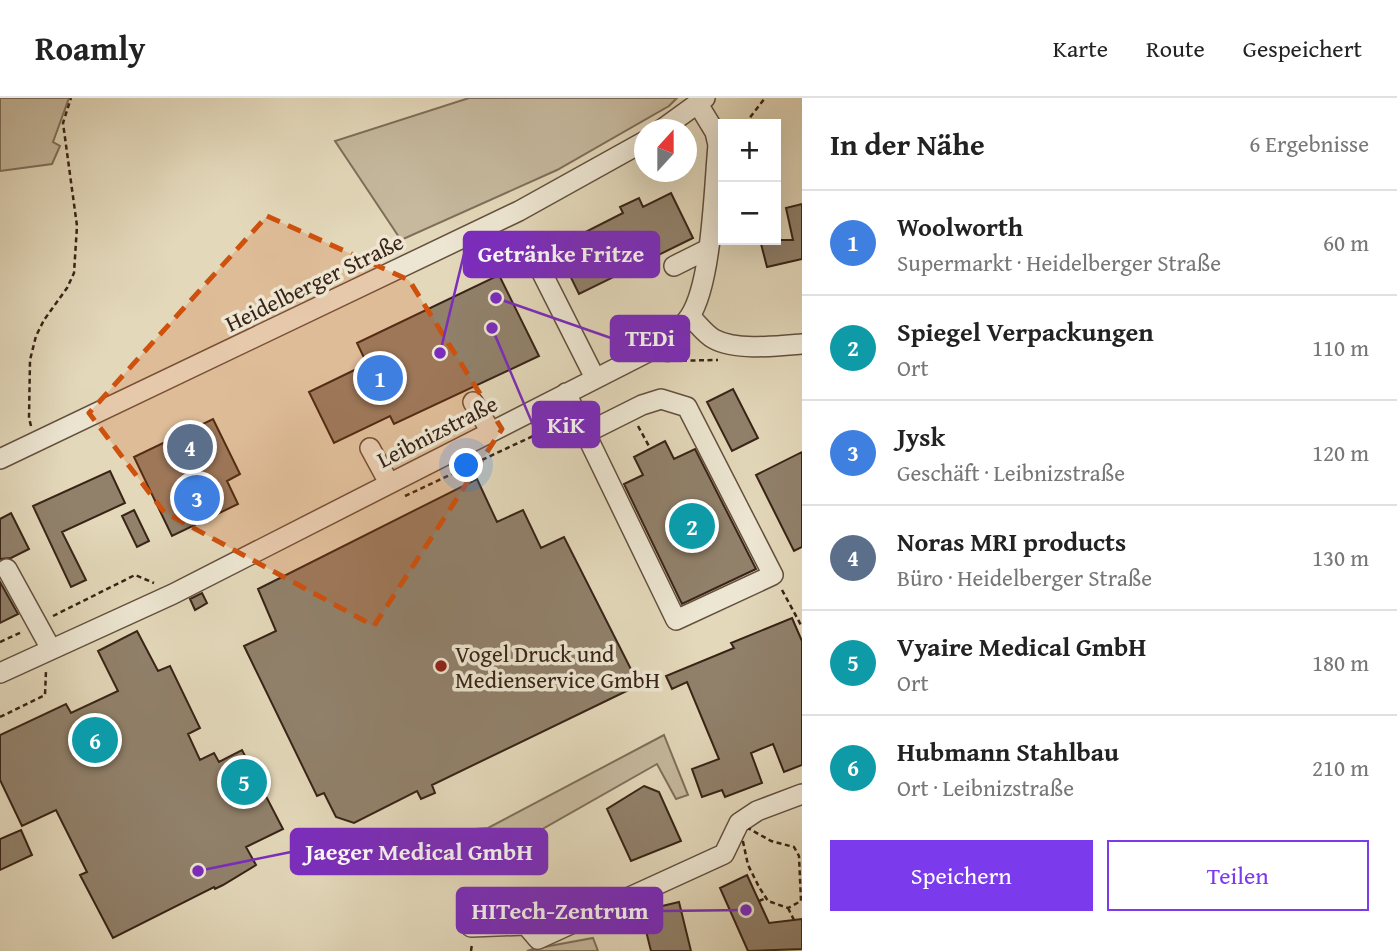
<!DOCTYPE html>
<html lang="de">
<meta charset="utf-8">
<style>
body{margin:0;font-family:"Gentium Book Plus",serif;background:#f2f2f2;color:#222}
.controls{position:absolute;right:21px;top:21px;display:grid;overflow:hidden;border-radius:0px;box-shadow:0 7px 28px #0002}
.controls button{width:63px;height:63px;display:grid;place-items:center;padding:0;border:0;border-bottom:2px solid #e0e0e0;background:#fff;color:#222;font:35px sans-serif}
.compass{position:absolute;left:634px;top:21px;width:63px;height:63px;border-radius:50%;background:#fff;box-shadow:0 7px 28px #0002;rotate:21deg}
.you{position:absolute;left:467px;top:368px;width:24px;height:24px;margin:-18px;border:5px solid #fff;border-radius:50%;background:#1a73e8;box-shadow:0 0 0 10px #1a73e833}
.badge{display:grid;place-items:center;width:46px;height:46px;border-radius:50%;background:#7c3aed;color:#fff;font-size:23px;font-weight:700}
.pin{position:absolute;translate:-50% -50%;border:4px solid #fff;box-shadow:0 2px 7px #0006}
.list{margin:0;padding:0;list-style:none}
h2{display:flex;justify-content:space-between;align-items:center;height:91px;margin:0;padding:0 28px;font-size:30px}
h2 small{font-size:23px;font-weight:400;color:#767676}
.list li{display:grid;grid-template-columns:46px 1fr auto;gap:21px;align-items:center;box-sizing:border-box;height:105px;padding:0 28px;border-top:2px solid #e0e0e0}
.list b{display:block;font-size:26px;white-space:nowrap}
.list p{margin:0;font-size:23px;white-space:nowrap;color:#767676}
.list em{font-size:23px;font-style:normal;color:#767676}
.actions{display:flex;gap:14px;padding:21px 28px}
.actions a{flex:1;padding:16px 0;border:2px solid #7c3aed;border-radius:0px;text-align:center;font-size:24px;color:#7c3aed}
.actions .main{background:#7c3aed;color:#fff}
.map{position:relative;flex:none;width:802px;height:853px;overflow:hidden}
header{display:flex;align-items:center;gap:42px;box-sizing:border-box;height:98px;padding:0 35px;background:#fff;border-bottom:2px solid #e0e0e0}
header strong{font-size:33px}
nav{display:flex;gap:38px;margin-inline-start:auto;font-size:24px}
main{display:flex}
aside{flex:1;background:#fff}
.map>svg:first-child{display:block}
.green{fill:#c6b99e;stroke:#7f6e5a;stroke-width:2}
.building{fill:#91816b;stroke:#382316;stroke-width:2}
.lines{fill:none;stroke-linecap:round;stroke-linejoin:round}
.minor-casing{stroke:#63503f;stroke-width:22}
.path{stroke:#382316;stroke-width:2.5;stroke-dasharray:5 3.5;stroke-linecap:butt}
.minor{stroke:#ede6d2;stroke-width:19}
.marked{fill:#ce510e;fill-opacity:0.2;stroke:#ce510e;stroke-width:5;stroke-dasharray:14 9;stroke-linejoin:round}
.poi-dot{fill:#8f2418;stroke:#ede6d2;stroke-width:2.5}
.labels{text-anchor:middle;dominant-baseline:central;stroke-width:7;stroke-linejoin:round;paint-order:stroke}
.street-label{font-size:23px;fill:#382316;stroke:#ede6d2}
.poi-label{font-size:23px;fill:#382316;stroke:#ede6d2;text-anchor:start}
.leader{fill:none;stroke:#7b2cbf;stroke-width:2.5}
.callout-dot{fill:#7b2cbf;stroke:#ede6d2;stroke-width:2.5}
.callout{fill:#7b2cbf;stroke:#7b2cbf;stroke-width:2.5}
.callout-label{font-size:24px;text-anchor:middle;font-weight:bold;fill:#fff}
</style>
<header>
<strong>Roamly</strong>
<nav><a>Karte</a><a>Route</a><a>Gespeichert</a></nav>
</header>
<main>
<div class="map">
<svg width="802" height="853" viewBox="0 0 802 853">
<rect width="100%" height="100%" fill="#e3d8ba"/>
<filter id="stains"><feTurbulence type="fractalNoise" baseFrequency=".00286" numOctaves="4"/><feColorMatrix values="0 0 0 0 .2 0 0 0 0 .09 0 0 0 0 .02 0 0 0 .5 -.17"/></filter>
<radialGradient id="worn" r=".72"><stop offset=".6" stop-color="#630" stop-opacity="0"/><stop offset="1" stop-color="#630" stop-opacity=".3"/></radialGradient>
<path class="green" d="M0,0H69L53,44L60,48L52,66L0,73Z
M469,0H677L669,8L557,72L401,142L335,43Z
M664,637L688,697L676,701L657,666L537,734L478,762L316,771L305,744L488,730Z
M593,840L598,853H527L533,851Z"/>
<path class="building" d="M671,95L693,140L579,196L556,149L623,115L620,109L639,100L643,109Z
M802,106V161L767,169L760,142H793L786,110Z
M499,177L539,258L394,326L390,318L334,345L309,294L367,266L357,245Z
M733,291L758,340L732,353L707,304Z
M213,321L240,376L227,383L238,406L172,438L134,359Z
M665,343L674,361L695,351L756,471L682,506L624,386L643,377L634,359Z
M802,354V449L794,453L756,377Z
M110,373L125,405L62,434L86,482L71,489L33,408Z
M477,381L497,424L523,412L541,450L564,439L639,587L432,687L435,695L421,701L417,693L354,725L336,719L324,695L317,698L244,548L276,533L258,491Z
M134,412L149,443L137,449L122,418Z
M11,415L29,451L11,460L0,461V421Z
M0,484L18,516L0,525Z
M202,495L207,505L195,512L190,501Z
M792,520L802,543V667L784,674L773,646L751,655L762,685L725,699L722,692L702,699L692,671L719,661L687,584L672,591L666,578L734,550L731,545Z
M137,533L158,573L170,568L200,630L188,636L200,662L214,655L219,664L242,652L283,731L246,749L256,767L223,787L215,791L214,789L113,840L80,777L87,774L56,712L22,728L0,682V637L66,606L71,615L118,593L98,553Z
M644,688L659,694L681,743L631,763L607,711Z
M21,732L32,757L0,772V741Z
M747,777L769,825L802,821V851L748,853L720,790Z
M679,804L691,853H651L641,813Z"/>
<g class="lines">
<defs>
<path id="minor" d="M661,32L705,0
M536,163L595,280
M674,168L708,151
M690,218C697,225 705,236 714,241C736,253 778,248 802,246
M566,295L676,522L773,477L687,309L661,301L642,307L586,335
M473,304L490,332
M370,350L389,385
M0,361L519,113L645,43
M7,471L51,551
M0,575L173,496L648,254C662,244 680,233 690,218C712,184 714,89 718,47L715,34L698,6
M471,829L526,827L538,841L724,756L739,725L757,713L802,696"/>
</defs>
<use href="#minor" class="minor-casing"/>
<path class="path" d="M745,26L765,0
M665,263L718,262
M31,328L29,320L30,262L36,238L44,222L67,190L74,175L77,128L63,25L71,0
M638,328L650,350
M405,398L533,338L537,331
M782,492L802,529
M53,518L135,477L154,485
M0,544L22,534
M0,619L45,597L46,573
M739,725L771,743L794,749L799,758L801,803L788,810L768,803L759,789L748,767Z
M759,803L766,800
M788,810L794,822
M471,853L472,846"/>
<use href="#minor" class="minor"/>
</g>
<path class="marked" d="M267,118L409,182L502,331L374,528L164,414L89,315Z"/>
<circle class="poi-dot" cx="441" cy="568" r="7"/>
<g class="labels">
<g class="street-label">
<text transform="translate(314 184) rotate(-26)">Heidelberger Straße</text>
<text transform="translate(437 333) rotate(-27)">Leibnizstraße</text>
</g>
<g class="poi-label">
<text x="455" y="555">Vogel Druck und<tspan x="455" dy="26">Medienservice GmbH</tspan></text>
</g>
</g>
<path class="leader" d="M440 255L464 156M496 200L611 240M492 230L533 327M198 773L291 754M746 812L662 813"/>
<g class="callout-dot">
<circle cx="440" cy="255" r="7"/>
<circle cx="496" cy="200" r="7"/>
<circle cx="492" cy="230" r="7"/>
<circle cx="198" cy="773" r="7"/>
<circle cx="746" cy="812" r="7"/>
</g>
<g class="callout">
<rect x="464" y="134" width="195" height="45" rx="7"/>
<rect x="611" y="218" width="78" height="45" rx="7"/>
<rect x="533" y="304" width="66" height="45" rx="7"/>
<rect x="291" y="731" width="256" height="45" rx="7"/>
<rect x="457" y="790" width="205" height="45" rx="7"/>
</g>
<g class="callout-label">
<text x="561" y="164">Getränke Fritze</text>
<text x="650" y="248">TEDi</text>
<text x="566" y="335">KiK</text>
<text x="419" y="762">Jaeger Medical GmbH</text>
<text x="560" y="821">HITech-Zentrum</text>
</g>
<rect width="100%" height="100%" filter="url(#stains)"/>
<rect width="100%" height="100%" fill="url(#worn)"/>
</svg>
<div class="controls">
<button>+</button>
<button>−</button>
</div>
<svg class="compass" viewBox="-18 -18 36 36"><path d="M0-13l5 13h-10z" fill="#e53935"/><path d="M0 13l5-13h-10z" fill="#767676"/></svg>
<div class="you"></div>
<div class="pin badge" style="left:380px;top:280px;background:#3f7fe0">1</div>
<div class="pin badge" style="left:692px;top:428px;background:#0f9aa8">2</div>
<div class="pin badge" style="left:197px;top:400px;background:#3f7fe0">3</div>
<div class="pin badge" style="left:190px;top:349px;background:#5c6f8a">4</div>
<div class="pin badge" style="left:244px;top:684px;background:#0f9aa8">5</div>
<div class="pin badge" style="left:95px;top:642px;background:#0f9aa8">6</div>
</div>
<aside>
<h2>In der Nähe<small>6 Ergebnisse</small></h2>
<ul class="list">
<li><span class="badge" style="background:#3f7fe0">1</span><div><b>Woolworth</b><p>Supermarkt · Heidelberger Straße</p></div><em>60 m</em></li>
<li><span class="badge" style="background:#0f9aa8">2</span><div><b>Spiegel Verpackungen</b><p>Ort</p></div><em>110 m</em></li>
<li><span class="badge" style="background:#3f7fe0">3</span><div><b>Jysk</b><p>Geschäft · Leibnizstraße</p></div><em>120 m</em></li>
<li><span class="badge" style="background:#5c6f8a">4</span><div><b>Noras MRI products</b><p>Büro · Heidelberger Straße</p></div><em>130 m</em></li>
<li><span class="badge" style="background:#0f9aa8">5</span><div><b>Vyaire Medical GmbH</b><p>Ort</p></div><em>180 m</em></li>
<li><span class="badge" style="background:#0f9aa8">6</span><div><b>Hubmann Stahlbau</b><p>Ort · Leibnizstraße</p></div><em>210 m</em></li>
</ul>
<div class="actions"><a class="main">Speichern</a><a>Teilen</a></div>
</aside>
</main>
